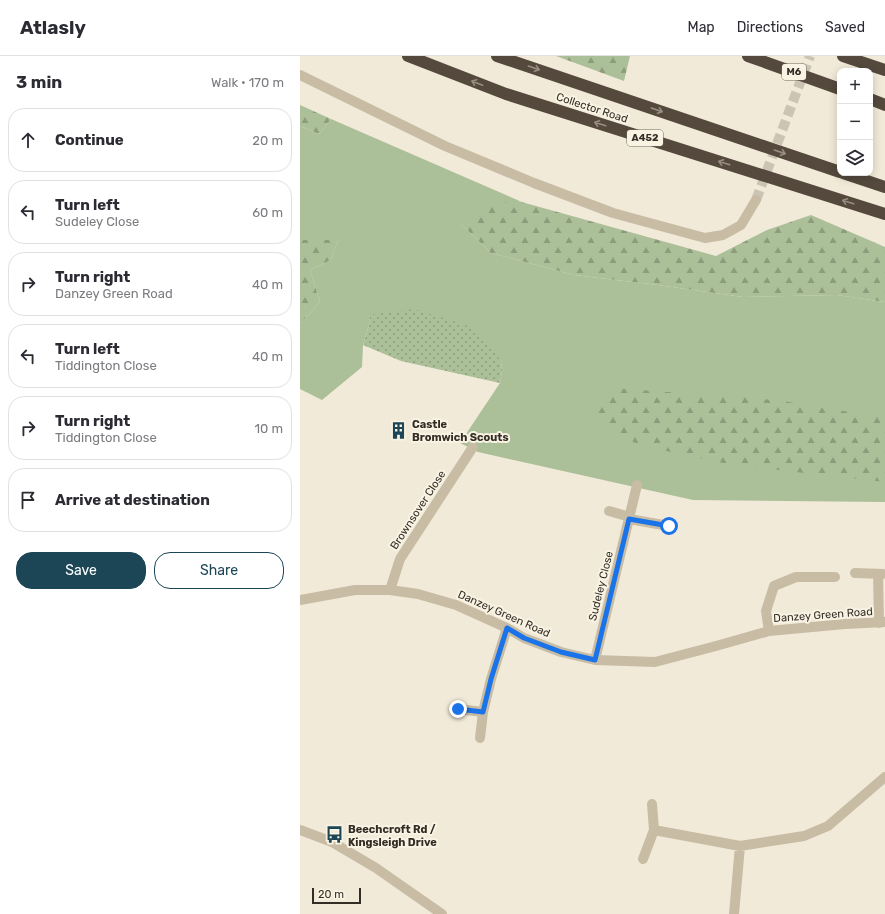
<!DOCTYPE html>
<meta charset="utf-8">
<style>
body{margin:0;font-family:Rubik,sans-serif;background:#f2f2f3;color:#2b2b33}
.controls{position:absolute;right:12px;top:12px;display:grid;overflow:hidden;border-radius:8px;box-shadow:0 2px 10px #0003}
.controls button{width:36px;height:36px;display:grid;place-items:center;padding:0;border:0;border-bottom:1px solid #e1e1e2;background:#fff;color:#2b2b33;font:20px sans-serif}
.scale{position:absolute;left:12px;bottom:10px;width:49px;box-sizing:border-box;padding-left:4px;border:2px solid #342d26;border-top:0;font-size:11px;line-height:14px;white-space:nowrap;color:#342d26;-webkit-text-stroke:3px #f9f3e4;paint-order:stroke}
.stop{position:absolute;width:12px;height:12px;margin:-9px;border:3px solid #1a73e8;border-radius:50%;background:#fff}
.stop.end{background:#1a73e8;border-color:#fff;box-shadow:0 1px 4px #0008}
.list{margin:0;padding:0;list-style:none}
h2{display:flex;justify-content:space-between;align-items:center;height:52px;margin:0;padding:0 16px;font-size:17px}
h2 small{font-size:13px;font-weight:400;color:#7c7c81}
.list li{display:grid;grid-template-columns:26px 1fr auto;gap:12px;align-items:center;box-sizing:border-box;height:64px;margin:0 8px 8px;padding:0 8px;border:1px solid #e1e1e2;border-radius:16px}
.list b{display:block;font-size:15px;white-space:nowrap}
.list p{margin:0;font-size:13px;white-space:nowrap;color:#7c7c81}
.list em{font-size:13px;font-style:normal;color:#7c7c81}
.actions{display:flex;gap:8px;padding:12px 16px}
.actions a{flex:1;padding:9px 0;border:1px solid #1c4655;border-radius:16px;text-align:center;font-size:14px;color:#1c4655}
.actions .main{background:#1c4655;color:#fff}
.icon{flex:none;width:22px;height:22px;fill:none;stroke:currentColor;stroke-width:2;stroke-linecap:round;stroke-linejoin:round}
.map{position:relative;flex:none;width:585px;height:858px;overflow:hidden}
header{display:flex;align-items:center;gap:24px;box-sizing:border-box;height:56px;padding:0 20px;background:#fff;border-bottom:1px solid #e1e1e2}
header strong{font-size:19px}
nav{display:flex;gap:22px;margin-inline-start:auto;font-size:14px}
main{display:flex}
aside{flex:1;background:#fff}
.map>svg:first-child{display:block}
.grass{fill:#abbf98}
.forest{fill:url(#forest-firs)}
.park{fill:url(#park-dots)}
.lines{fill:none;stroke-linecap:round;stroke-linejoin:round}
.minor-tunnel{stroke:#cbc4b4;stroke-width:10;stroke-dasharray:10 5;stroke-linecap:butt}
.minor{stroke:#c8bca4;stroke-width:10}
.highway{stroke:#55493d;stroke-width:12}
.oneway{stroke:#978d80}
.route{stroke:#1a73e8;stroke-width:5}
.labels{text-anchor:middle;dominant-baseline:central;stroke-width:4;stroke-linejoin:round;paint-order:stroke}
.shield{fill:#f9f3e4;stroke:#6f685f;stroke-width:1}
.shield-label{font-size:10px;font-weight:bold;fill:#342d26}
.street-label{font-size:11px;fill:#342d26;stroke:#f9f3e4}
.poi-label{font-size:11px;font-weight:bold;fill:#342d26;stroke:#f9f3e4;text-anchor:start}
</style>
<header>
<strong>Atlasly</strong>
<nav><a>Map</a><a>Directions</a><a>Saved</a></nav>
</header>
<main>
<aside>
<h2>3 min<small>Walk · 170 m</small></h2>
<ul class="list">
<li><svg class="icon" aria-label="ahead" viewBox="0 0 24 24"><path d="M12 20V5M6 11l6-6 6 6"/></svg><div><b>Continue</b></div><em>20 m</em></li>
<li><svg class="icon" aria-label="left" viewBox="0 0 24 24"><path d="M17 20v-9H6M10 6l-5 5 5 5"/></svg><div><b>Turn left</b><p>Sudeley Close</p></div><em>60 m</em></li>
<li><svg class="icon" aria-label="right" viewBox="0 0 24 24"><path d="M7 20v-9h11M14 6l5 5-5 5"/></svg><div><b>Turn right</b><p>Danzey Green Road</p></div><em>40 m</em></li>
<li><svg class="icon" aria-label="left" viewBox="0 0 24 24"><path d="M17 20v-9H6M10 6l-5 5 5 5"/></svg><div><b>Turn left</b><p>Tiddington Close</p></div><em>40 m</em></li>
<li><svg class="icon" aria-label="right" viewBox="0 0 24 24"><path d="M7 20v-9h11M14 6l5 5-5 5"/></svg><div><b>Turn right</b><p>Tiddington Close</p></div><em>10 m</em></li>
<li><svg class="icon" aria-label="arrive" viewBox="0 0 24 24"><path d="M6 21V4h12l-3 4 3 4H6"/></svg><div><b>Arrive at destination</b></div></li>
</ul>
<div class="actions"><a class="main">Save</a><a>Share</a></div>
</aside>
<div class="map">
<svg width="585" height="858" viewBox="0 0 585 858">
<defs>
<pattern id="forest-firs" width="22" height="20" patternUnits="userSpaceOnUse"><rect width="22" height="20" fill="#abbf98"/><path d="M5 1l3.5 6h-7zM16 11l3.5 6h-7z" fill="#8c9c7c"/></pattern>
<pattern id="park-dots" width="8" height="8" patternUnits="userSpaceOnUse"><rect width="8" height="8" fill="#abbf98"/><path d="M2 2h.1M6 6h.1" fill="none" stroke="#8c9c7c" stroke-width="1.8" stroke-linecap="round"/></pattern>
</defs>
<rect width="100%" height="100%" fill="#f1ead8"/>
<path class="grass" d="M31,63L222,146L218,145L161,168L191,197L274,219L358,229L443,241L537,239L585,246V446L393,444L178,396L160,387L200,327L202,315L201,305L69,259L70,266L63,289L62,311L22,344L0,333V268L20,246L10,214L31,204L38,184H0V70L19,78Z"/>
<path class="forest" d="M256,0H330L324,25Z
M0,49L31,63L19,78L0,70Z
M218,145L416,200L467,174L511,159L585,191V246L537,239L443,241L358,229L274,219L191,197L161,168L181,150Z
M0,184H38L31,204L10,214L20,246L0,268Z
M312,332L477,344L585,362V426L433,409L347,391L322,382L299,367L295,356L297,345Z"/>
<path class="park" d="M114,253L175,272L201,305L202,315L200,327L101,305L63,289L70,266L69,259Z"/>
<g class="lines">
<path class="minor-tunnel" d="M456,144L510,0"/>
<path class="minor" d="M0,19L145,90L234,127L313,157L405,182L423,179L441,169L456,144
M309,455L330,461
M329,463L369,470
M555,517L583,518
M578,518L579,567
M90,534L100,503L173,391
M0,544L55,534H90L118,538L156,549L207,572L224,582L261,596L295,604L355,606L416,590L469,575L545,568L585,566
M469,575L466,555L474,530L496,521H535
M295,604L337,429
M158,653L183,656
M180,682L183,656L191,623L207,572
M0,774L32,786L76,812L142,858
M354,774L440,790L504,780L528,770L585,721
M343,803L354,774L352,748
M434,858L440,790"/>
<path class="highway" d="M108,0L206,38L585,158
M197,0L540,116
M448,0L540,33
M543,0L585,14
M570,43L585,49
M543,117L585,131"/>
</g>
<defs><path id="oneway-shaft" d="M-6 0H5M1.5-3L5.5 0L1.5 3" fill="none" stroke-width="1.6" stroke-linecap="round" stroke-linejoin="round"/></defs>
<g class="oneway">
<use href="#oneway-shaft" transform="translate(234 12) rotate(19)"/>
<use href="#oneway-shaft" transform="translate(177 27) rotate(-159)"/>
<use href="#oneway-shaft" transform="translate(357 54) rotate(19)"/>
<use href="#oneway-shaft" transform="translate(300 68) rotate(-162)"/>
<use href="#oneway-shaft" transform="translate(480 96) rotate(19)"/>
<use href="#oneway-shaft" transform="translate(424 107) rotate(-162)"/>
<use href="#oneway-shaft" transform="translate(548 146) rotate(-162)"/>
</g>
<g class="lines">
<path class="route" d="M158,653L183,656L191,623L207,572L224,582L261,596L295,604L329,463L369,470"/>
</g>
<defs>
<symbol id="building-bare" viewBox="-9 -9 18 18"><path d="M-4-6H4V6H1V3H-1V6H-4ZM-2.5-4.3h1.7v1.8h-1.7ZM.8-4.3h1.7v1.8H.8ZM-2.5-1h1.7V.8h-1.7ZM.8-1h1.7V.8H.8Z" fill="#1c4655" stroke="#f9f3e4" stroke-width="2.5" paint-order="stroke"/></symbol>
<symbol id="bus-bare" viewBox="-9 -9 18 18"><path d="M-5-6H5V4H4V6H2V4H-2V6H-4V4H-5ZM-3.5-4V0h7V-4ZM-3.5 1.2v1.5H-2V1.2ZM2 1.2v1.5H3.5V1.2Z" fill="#1c4655" stroke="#f9f3e4" stroke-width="2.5" paint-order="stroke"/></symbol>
</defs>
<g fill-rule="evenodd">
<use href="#building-bare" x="86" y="362" width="25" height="25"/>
<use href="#bus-bare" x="22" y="766" width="25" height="25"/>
</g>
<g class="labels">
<g class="shield">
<rect x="482" y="8" width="24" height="16" rx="3"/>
<rect x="327" y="74" width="36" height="16" rx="3"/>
</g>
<g class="shield-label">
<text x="494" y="16">M6</text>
<text x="345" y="82">A452</text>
</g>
<g class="street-label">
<text transform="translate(292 52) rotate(18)">Collector Road</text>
<text transform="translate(118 454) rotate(-57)">Brownsover Close</text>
<text transform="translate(301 530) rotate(-76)">Sudeley Close</text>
<text transform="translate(204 558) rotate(24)">Danzey Green Road</text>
<text transform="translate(523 559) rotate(-4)">Danzey Green Road</text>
</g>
<g class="poi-label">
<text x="112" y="368">Castle<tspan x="112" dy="13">Bromwich Scouts</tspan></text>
<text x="48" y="773">Beechcroft Rd /<tspan x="48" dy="13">Kingsleigh Drive</tspan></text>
</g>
</g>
</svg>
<div class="controls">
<button>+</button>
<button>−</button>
<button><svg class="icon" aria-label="layers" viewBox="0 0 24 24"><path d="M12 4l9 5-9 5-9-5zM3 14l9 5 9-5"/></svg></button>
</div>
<div class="scale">20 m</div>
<div class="stop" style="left:369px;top:470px"></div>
<div class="stop end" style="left:158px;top:653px"></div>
</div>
</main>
